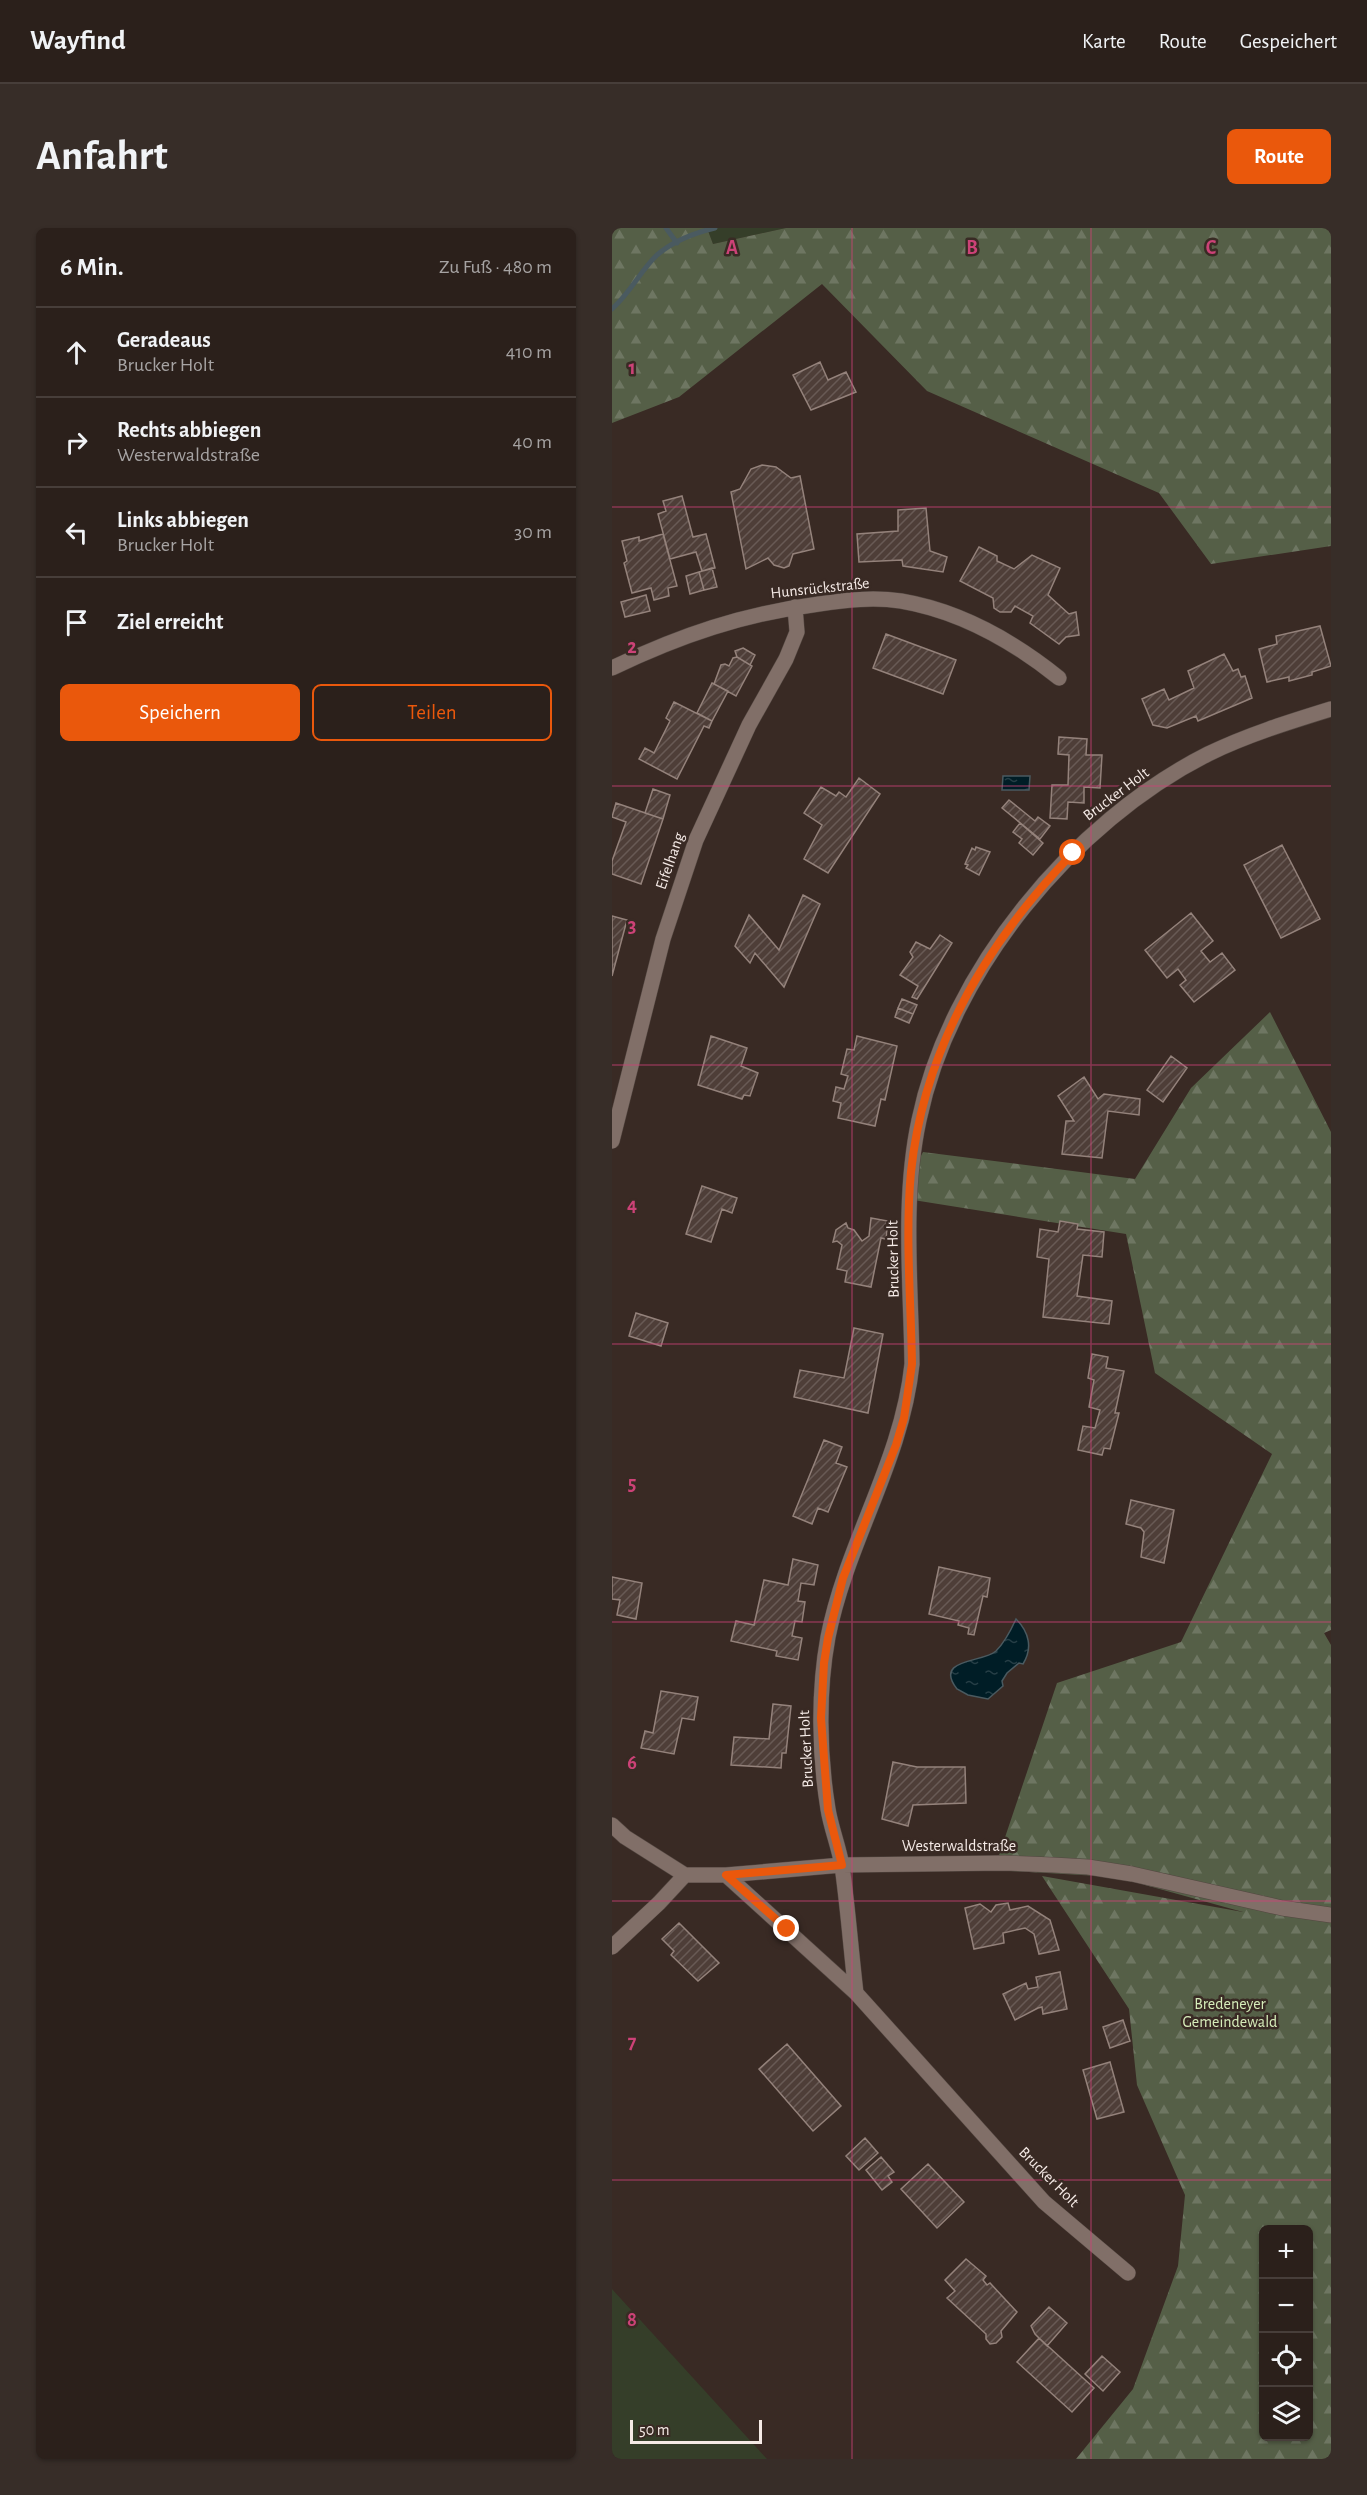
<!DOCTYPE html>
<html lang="de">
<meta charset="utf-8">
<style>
body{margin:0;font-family:"Alegreya Sans",sans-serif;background:#372d28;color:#f1f3f6}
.controls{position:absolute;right:18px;bottom:18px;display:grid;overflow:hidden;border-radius:9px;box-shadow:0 2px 4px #0004}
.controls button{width:54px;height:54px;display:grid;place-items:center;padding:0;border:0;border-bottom:2px solid #473e3a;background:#2b201b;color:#f1f3f6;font:30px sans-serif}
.scale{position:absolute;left:18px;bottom:15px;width:132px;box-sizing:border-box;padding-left:6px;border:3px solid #f5eae6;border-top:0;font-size:16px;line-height:21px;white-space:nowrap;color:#f5eae6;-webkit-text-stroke:4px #392a24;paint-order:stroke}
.stop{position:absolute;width:18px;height:18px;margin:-14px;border:4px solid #ea580c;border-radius:50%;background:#fff}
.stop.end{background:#ea580c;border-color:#fff;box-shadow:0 2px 6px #0008}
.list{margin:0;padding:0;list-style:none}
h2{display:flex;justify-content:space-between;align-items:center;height:78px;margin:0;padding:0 24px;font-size:26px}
h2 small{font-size:20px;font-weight:400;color:#a6a3a3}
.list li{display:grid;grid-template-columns:39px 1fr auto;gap:18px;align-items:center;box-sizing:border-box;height:90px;padding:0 24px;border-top:2px solid #473e3a}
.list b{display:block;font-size:22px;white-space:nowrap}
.list p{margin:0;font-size:20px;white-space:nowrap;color:#a6a3a3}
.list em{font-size:20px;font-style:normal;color:#a6a3a3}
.actions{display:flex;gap:12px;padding:18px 24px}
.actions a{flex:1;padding:14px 0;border:2px solid #ea580c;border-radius:9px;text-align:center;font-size:21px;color:#ea580c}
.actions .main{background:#ea580c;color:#fff}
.icon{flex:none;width:33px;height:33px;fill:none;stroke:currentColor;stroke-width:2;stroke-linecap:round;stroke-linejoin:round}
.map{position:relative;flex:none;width:719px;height:2231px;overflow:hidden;border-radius:9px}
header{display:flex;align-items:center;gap:36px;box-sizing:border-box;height:84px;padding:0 30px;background:#2b201b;border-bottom:2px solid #473e3a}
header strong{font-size:28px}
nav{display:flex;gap:33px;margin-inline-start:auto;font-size:21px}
.intro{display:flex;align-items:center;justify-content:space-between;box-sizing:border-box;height:144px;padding:0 36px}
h1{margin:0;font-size:42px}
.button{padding:15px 27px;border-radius:9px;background:#ea580c;color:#fff;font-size:21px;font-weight:700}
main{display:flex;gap:36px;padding:0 36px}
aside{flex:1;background:#2b201b;border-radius:9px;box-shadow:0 2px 4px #0004}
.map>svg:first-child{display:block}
.green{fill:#353e29}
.forest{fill:url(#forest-firs);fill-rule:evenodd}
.water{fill:url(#water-ripples);stroke:#4a5a60;stroke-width:1.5}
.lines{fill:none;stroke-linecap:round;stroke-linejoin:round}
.stream{stroke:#4a5a60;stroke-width:5}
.building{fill:url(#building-hatch);stroke:#94827b;stroke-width:1.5}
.minor-casing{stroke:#534741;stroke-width:16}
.minor{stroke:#816f68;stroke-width:15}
.route{stroke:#ea580c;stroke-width:8}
.grid{fill:none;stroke:#cc4277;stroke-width:1.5;stroke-opacity:0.55}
.labels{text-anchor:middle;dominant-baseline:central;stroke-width:5;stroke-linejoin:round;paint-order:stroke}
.street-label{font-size:16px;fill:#f5eae6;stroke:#392a24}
.park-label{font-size:16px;fill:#d6edba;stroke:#392a24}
.grid-label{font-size:20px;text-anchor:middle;font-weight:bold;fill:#cc4277;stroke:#392a24;stroke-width:5;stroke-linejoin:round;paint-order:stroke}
</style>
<header>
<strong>Wayfind</strong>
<nav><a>Karte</a><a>Route</a><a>Gespeichert</a></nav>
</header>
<div class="intro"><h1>Anfahrt</h1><a class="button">Route</a></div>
<main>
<aside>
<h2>6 Min.<small>Zu Fuß · 480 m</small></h2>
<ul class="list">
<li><svg class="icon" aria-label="ahead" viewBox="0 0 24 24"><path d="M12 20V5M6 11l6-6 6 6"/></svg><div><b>Geradeaus</b><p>Brucker Holt</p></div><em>410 m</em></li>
<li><svg class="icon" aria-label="right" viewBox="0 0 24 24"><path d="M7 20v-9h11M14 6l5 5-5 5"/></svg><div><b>Rechts abbiegen</b><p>Westerwaldstraße</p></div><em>40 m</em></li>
<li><svg class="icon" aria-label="left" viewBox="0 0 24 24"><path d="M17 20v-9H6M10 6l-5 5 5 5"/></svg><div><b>Links abbiegen</b><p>Brucker Holt</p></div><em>30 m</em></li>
<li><svg class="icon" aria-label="arrive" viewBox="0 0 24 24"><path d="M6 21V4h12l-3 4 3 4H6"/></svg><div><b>Ziel erreicht</b></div></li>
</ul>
<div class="actions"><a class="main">Speichern</a><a>Teilen</a></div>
</aside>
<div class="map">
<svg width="719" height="2231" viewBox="0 0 719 2231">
<defs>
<pattern id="forest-firs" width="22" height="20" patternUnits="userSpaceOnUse" patternTransform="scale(1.5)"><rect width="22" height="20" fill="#555f47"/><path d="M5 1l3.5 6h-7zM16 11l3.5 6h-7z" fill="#6e7662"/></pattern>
<pattern id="water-ripples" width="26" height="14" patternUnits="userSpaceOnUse" patternTransform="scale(1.5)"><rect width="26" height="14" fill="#001d26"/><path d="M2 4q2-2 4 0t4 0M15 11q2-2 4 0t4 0" fill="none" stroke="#263e46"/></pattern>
<pattern id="building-hatch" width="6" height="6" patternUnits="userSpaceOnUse" patternTransform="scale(1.5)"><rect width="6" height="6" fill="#4e3e38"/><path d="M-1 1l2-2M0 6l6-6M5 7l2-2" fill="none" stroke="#685a55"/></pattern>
</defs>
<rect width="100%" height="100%" fill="#392a24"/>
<path class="green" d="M95,0H174L101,16Z
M0,2061L155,2231H0Z"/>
<path class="forest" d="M0,0H95L101,16L174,0H719V318L599,336L547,265L315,163L210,56L67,169L0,195Z
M658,784L719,904V1402L712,1405L719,1417V2231H464L521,2161L566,2038L573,1967L525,1857L517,1781L430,1648L631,1684L504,1649L382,1642L445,1455L569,1414L660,1226L543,1145L514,1006L295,971L299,946L311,924L523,951L579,860ZM652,2002H696V2208H652Z"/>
<path class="water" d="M391,548H418L417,562H390Z
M404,1391C417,1404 421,1420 411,1436L407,1435L395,1445L390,1453L391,1458L376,1471L356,1467L345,1461C321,1430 371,1435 384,1423C393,1414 399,1402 404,1391Z"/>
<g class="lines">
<path class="stream" d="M54,0L65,15
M0,81C19,64 29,42 45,27C61,13 82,5 103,0"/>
</g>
<path class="building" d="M208,134L216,152L234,144L244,164L199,182L181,147Z
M150,237L164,239L179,250L188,248L202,321L181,326L177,338L172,340L162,337L156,330L134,341L119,264L128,261L139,241Z
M70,268L81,309L94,306L103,340L90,343L84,324L58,331L46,286L54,283L51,273Z
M314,280L318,323L335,329L331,344L291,338L290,332L247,334L245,306L286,303V282Z
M51,306L65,358L56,360L57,368L42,372L39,360L20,365L12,335L15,333L10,313L27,309V313Z
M367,319L385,328V333L402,341L420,327L448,340L436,367L457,386L464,384L467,407L454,409L447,416L418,395L421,388L403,378L399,384H388L382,380L381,370L348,353Z
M100,340L105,359L92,362L87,344Z
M87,344L92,362L78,366L74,348Z
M34,367L38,383L13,389L9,374Z
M708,398L719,438L700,444V447L677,453V449L655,454L647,421L665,416L664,408Z
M274,406L344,432L331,466L261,440Z
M131,420L143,427L138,437L125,429L123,423Z
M612,426L621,443L626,441L629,449L633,448L640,470L586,493L584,488L555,500L541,497L530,471L552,461L557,472L582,460L576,443Z
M125,429L140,438L124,468L102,456L109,437L113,436L117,438L121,430Z
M100,455L116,463L100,493L85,485Z
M62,474L100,493L97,500L92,498L65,551L27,531L33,520L42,525L58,493L54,490Z
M447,509L475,511L474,527H490L488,560L472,559V575L456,574L455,591L438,590L440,557H456L457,527L446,526Z
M247,550L268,566L216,645L192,631L210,597L192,585L209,559L224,568L227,564L234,569Z
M41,561L58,567L51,591L33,585Z
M397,572L423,593L426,589L438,598L428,611L390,580Z
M4,575L51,591L29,656L0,646V633L14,594L0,589Z
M408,595L431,615L421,627L407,615L410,611L401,604Z
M670,617L708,691L669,710L632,637Z
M364,619L378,624L367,647L354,640L356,637L353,636L360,620L363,622Z
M191,667L208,676L172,759L143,725L138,735L123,718L137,687L167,722Z
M579,685L601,713L589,723L598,734L610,725L623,742L582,774L568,757L574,752L566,741L555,750L533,722Z
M0,688L15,692L0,748Z
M328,707L340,715L305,771L300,769L306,758L288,747L301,729L298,724L304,714L318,721Z
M290,771L305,777L301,786L286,780Z
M286,780L301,786L297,795L283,789Z
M99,808L135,820L129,838L146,845L138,868L132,867L130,871L86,857Z
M245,808L285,818L273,872L269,871L263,898L226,890L229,875L221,873L224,859L232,861L236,848L229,846L235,821L242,822Z
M559,828L575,840L551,874L535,862Z
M472,849L486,871L492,866L528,871L527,887L496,883L490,930L450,926L454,893H462L446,868Z
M90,958L125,970L120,985L110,981L99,1014L74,1006Z
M259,990L276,993L274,1011L269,1010L259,1059L233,1054L235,1043L225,1041L230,1017L225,1013L221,1014L224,1002L234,995L236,1000L242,1002L250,1013L257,1008Z
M448,993L466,996L465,1001L492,1004L490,1029L471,1027L465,1068L500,1073L497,1096L431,1089L437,1031L425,1029L428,1001L446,1004Z
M24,1085L56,1095L49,1118L17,1108Z
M242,1100L271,1106L256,1185L182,1169L188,1142L232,1150Z
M480,1126L496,1129L494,1140L512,1143L503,1185H507L498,1221L492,1220L490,1227L466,1222L471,1198L483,1200L488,1182L477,1179L482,1152L476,1150Z
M212,1212L230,1219L224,1235L235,1239L216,1284L206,1280L200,1296L181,1288Z
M519,1272L562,1282L552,1335L529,1329L532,1304L529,1300L514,1296Z
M181,1331L206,1337L202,1357L189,1355L186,1373L193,1374L190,1394L183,1393L180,1408L190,1410L186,1432L164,1428L165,1423L119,1413L124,1393L142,1397L152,1352L176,1357Z
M327,1339L378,1350L375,1369L371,1368L362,1407L356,1406L357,1400L346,1397L347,1393L317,1386Z
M0,1349L30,1355L24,1391L5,1387L8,1372L0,1371Z
M49,1463L86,1469L82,1492L70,1490L62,1526L29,1520L33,1503L41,1505Z
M161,1476L179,1478L174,1525H170L169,1540L119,1537L122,1509L157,1511Z
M281,1534L305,1539H353L354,1575L301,1577L296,1598L270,1591Z
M396,1675L398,1682L416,1678L438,1692L447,1722L427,1726L422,1706L413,1700L391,1705L392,1715L362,1721L353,1680L368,1676L379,1684L384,1677Z
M67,1695L107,1735L86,1753L59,1727L62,1723L50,1711Z
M448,1744L455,1781L431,1786L430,1779L426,1780L403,1792L391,1766L414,1755L416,1761L426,1759L424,1749Z
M511,1792L518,1813L498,1820L491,1799Z
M175,1816L229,1878L201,1903L147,1841Z
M498,1834L512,1884L485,1891L471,1842Z
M253,1910L266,1925L247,1942L234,1928Z
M269,1929L282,1944L276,1948L280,1954L270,1962L254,1942Z
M316,1936L352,1974L325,2000L289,1961Z
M354,2031L374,2048L371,2052L375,2057L378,2055L405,2084L389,2103L390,2109L384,2115L378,2116L374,2111V2106L335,2070L343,2063L333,2052Z
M437,2079L455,2095L435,2118L423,2106L419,2098Z
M427,2110L482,2160L460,2184L405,2134Z
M490,2128L508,2144L491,2163L473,2146Z"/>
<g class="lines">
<defs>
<path id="minor" d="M0,440C69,407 131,386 207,376C235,372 261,369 289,373C348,383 401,413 447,450
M0,913L51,711L84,612L137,497L174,431L185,404L183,379
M0,1597L13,1609L73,1647
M114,1647L244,1765L432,1974L516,2045
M0,1719L47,1675L73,1647H114L230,1637L393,1635L441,1637L476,1639L520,1646L670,1680L719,1687
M244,1765C239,1723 236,1680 230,1638C227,1619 219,1600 216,1581C207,1526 206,1463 216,1409C235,1313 290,1233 300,1136C299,1056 290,971 307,892C338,743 461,594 596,526C635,507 677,494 719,481"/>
</defs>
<use href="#minor" class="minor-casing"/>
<use href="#minor" class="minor"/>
</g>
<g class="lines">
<path class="route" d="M175,1701L114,1647L230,1637L216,1582L209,1490L212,1435L216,1410L231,1350L284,1217L292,1190L300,1136C299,1073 293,1007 299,944C312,819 375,714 461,625"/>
</g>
<path class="grid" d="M240,0V2231M479,0V2231M0,279H719M0,558H719M0,837H719M0,1116H719M0,1394H719M0,1673H719M0,1952H719"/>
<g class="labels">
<g class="street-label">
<text transform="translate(208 360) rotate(-6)">Hunsrückstraße</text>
<text transform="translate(504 566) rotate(-37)">Brucker Holt</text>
<text transform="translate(58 633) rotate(-71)">Eifelhang</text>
<text transform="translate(281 1031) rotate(-91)">Brucker Holt</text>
<text transform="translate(194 1521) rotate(-93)">Brucker Holt</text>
<text x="347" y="1618">Westerwaldstraße</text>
<text transform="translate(437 1949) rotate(45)">Brucker Holt</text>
</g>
<g class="park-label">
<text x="618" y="1776">Bredeneyer<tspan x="618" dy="18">Gemeindewald</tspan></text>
</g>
</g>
<g class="grid-label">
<text x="120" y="26">A</text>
<text x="360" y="26">B</text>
<text x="599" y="26">C</text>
<text x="20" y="146">1</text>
<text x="20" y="425">2</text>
<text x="20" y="704">3</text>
<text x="20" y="983">4</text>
<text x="20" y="1262">5</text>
<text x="20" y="1541">6</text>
<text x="20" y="1820">7</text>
<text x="20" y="2098">8</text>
</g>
</svg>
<div class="controls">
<button>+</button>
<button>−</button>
<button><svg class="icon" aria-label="locate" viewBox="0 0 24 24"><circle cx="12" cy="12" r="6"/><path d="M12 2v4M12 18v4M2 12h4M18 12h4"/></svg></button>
<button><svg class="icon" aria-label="layers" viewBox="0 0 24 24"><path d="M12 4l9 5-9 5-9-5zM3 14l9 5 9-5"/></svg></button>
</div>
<div class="scale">50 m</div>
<div class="stop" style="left:461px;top:625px"></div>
<div class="stop end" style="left:175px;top:1701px"></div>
</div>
</main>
